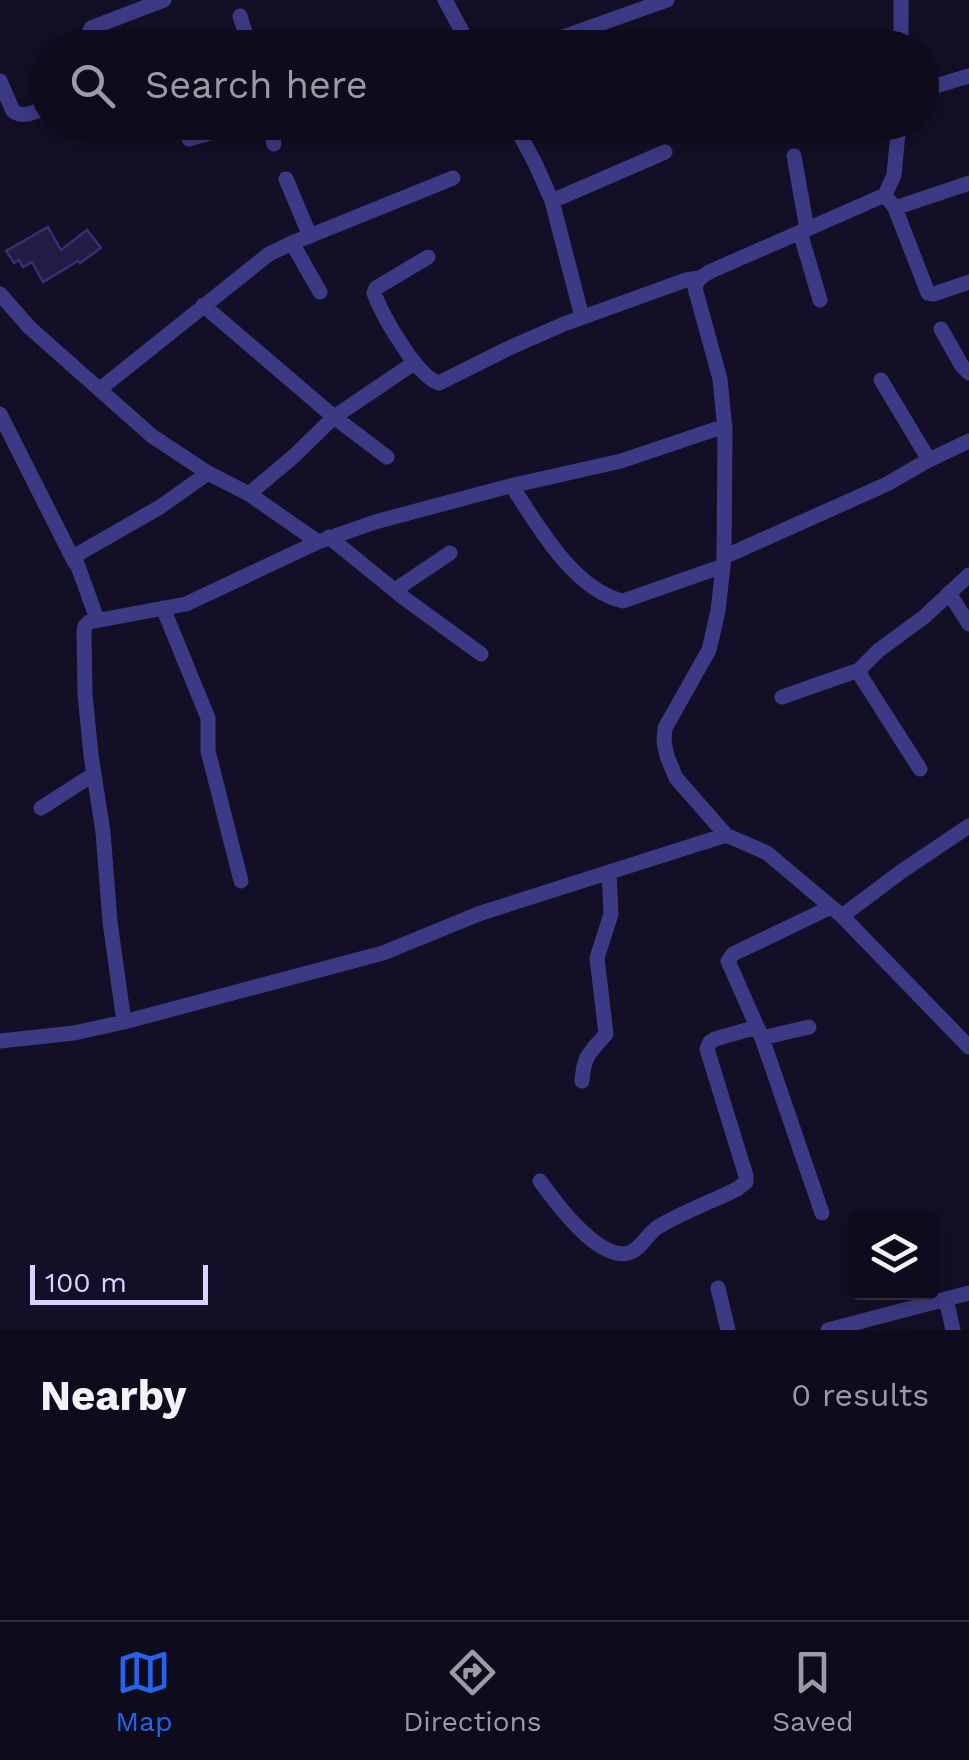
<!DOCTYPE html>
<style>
body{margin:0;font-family:"Work Sans",sans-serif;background:#171425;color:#f1f3f6}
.controls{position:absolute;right:30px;bottom:30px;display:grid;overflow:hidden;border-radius:10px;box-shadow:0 5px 25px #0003}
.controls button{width:90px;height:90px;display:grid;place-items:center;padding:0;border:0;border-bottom:2px solid #2e2b3b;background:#0e0b1c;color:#f1f3f6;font:50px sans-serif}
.scale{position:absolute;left:30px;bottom:25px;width:178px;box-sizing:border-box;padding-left:10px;border:5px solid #d9d4ff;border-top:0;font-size:28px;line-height:35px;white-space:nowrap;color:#d9d4ff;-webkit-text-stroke:8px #130f26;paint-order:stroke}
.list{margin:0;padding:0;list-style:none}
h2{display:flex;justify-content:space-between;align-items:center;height:130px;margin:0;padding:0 40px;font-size:42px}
h2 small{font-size:32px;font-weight:400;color:#9b9ba3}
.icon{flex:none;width:55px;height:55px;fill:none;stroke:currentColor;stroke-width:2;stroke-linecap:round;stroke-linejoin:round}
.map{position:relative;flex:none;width:969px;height:1330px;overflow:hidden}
.search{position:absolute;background:#0e0b1c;box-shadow:0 5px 25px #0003;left:30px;right:30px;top:30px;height:110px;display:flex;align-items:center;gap:25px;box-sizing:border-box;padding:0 35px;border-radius:55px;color:#9b9ba3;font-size:38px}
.sheet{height:290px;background:#0e0b1c}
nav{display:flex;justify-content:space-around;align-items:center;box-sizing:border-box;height:140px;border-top:2px solid #2e2b3b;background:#0e0b1c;font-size:28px;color:#9b9ba3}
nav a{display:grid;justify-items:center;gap:5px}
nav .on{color:#2563eb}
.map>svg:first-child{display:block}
.building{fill:#241b47;stroke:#3b2d73;stroke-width:2.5}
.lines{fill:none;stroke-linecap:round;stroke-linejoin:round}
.minor{stroke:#3d3a85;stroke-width:15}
</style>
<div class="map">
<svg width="969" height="1330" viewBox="0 0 969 1330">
<rect width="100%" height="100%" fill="#130f26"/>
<path class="building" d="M48,227L61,250L87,230L101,248L80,263L78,261L43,282L32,262L23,267L19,260L14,263L6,251Z"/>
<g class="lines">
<path class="minor" d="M445,0L471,48
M901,0V48
M240,16L250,48
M90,48L88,37L91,28L164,0
M532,48L667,0
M0,81L13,111C23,119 36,111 48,107
M922,90L969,76
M269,122L274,144
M513,122L535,163L552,201L582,317
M899,122L894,175L885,195L709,272C702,277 697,279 695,288L720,379L725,430L724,557L718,611L709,650L665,728L664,742L667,756L676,778L726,835L767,853L842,916L969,1047
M189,139L247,122
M794,156L807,229
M286,179L310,236
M885,195L895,208L928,293L934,294L969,282
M552,201L665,152
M895,208L969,183
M800,232L820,300
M292,243L320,292
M428,257L376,288L374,293C382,315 417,377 439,383L507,349L564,324L686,280L699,278
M0,294L30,328L152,436L208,473L249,494L318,542
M203,305L334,417L387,457
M941,329L962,366L969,373
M881,380L929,460
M100,389L269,254L292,243L453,178
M0,414L75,563
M512,486C537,525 574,590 623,601L723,566
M249,494L294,456L334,417L414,363
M329,537L404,598L481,654
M724,557L887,484L925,462L969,441
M395,590L450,553
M949,593L969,624
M163,608L208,718V751L241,881
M97,619L75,558L78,554L160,507L208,473
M782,697L859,670
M920,769L862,678L859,670L879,650L924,617L969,575
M41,808L94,774
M842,916L902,871L969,826
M124,1022L110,922L103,832L91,755L85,694L84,633L85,626L89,622L186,604L318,542L375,522L506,487L621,461L725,426
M762,1038L809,1027
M0,1041L74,1033L124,1022L383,953L481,913L726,835
M582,1081C584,1054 590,1053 606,1034L597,958L611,914L609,873
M540,1181C555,1202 598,1261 629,1253C641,1249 647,1234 658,1227C683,1212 711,1202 737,1189L746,1182V1176L707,1049L710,1042L715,1039L757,1027
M822,1213L762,1038L728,961L733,954L831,907
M718,1288L728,1330
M946,1299L953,1330
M828,1330L969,1293"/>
</g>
</svg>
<div class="controls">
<button><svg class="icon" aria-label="layers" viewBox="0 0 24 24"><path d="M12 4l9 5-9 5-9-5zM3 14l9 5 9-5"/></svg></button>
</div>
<div class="scale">100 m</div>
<div class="search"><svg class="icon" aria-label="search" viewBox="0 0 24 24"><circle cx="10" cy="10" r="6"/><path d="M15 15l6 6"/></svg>Search here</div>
</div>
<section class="sheet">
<h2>Nearby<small>0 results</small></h2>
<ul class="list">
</ul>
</section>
<nav>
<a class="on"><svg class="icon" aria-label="map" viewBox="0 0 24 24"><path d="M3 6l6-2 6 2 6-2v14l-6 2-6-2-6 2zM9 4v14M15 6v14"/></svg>Map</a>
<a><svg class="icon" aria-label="directions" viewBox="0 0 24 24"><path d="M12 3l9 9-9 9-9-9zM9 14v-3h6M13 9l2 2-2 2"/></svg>Directions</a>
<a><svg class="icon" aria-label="saved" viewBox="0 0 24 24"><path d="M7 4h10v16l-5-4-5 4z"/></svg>Saved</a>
</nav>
